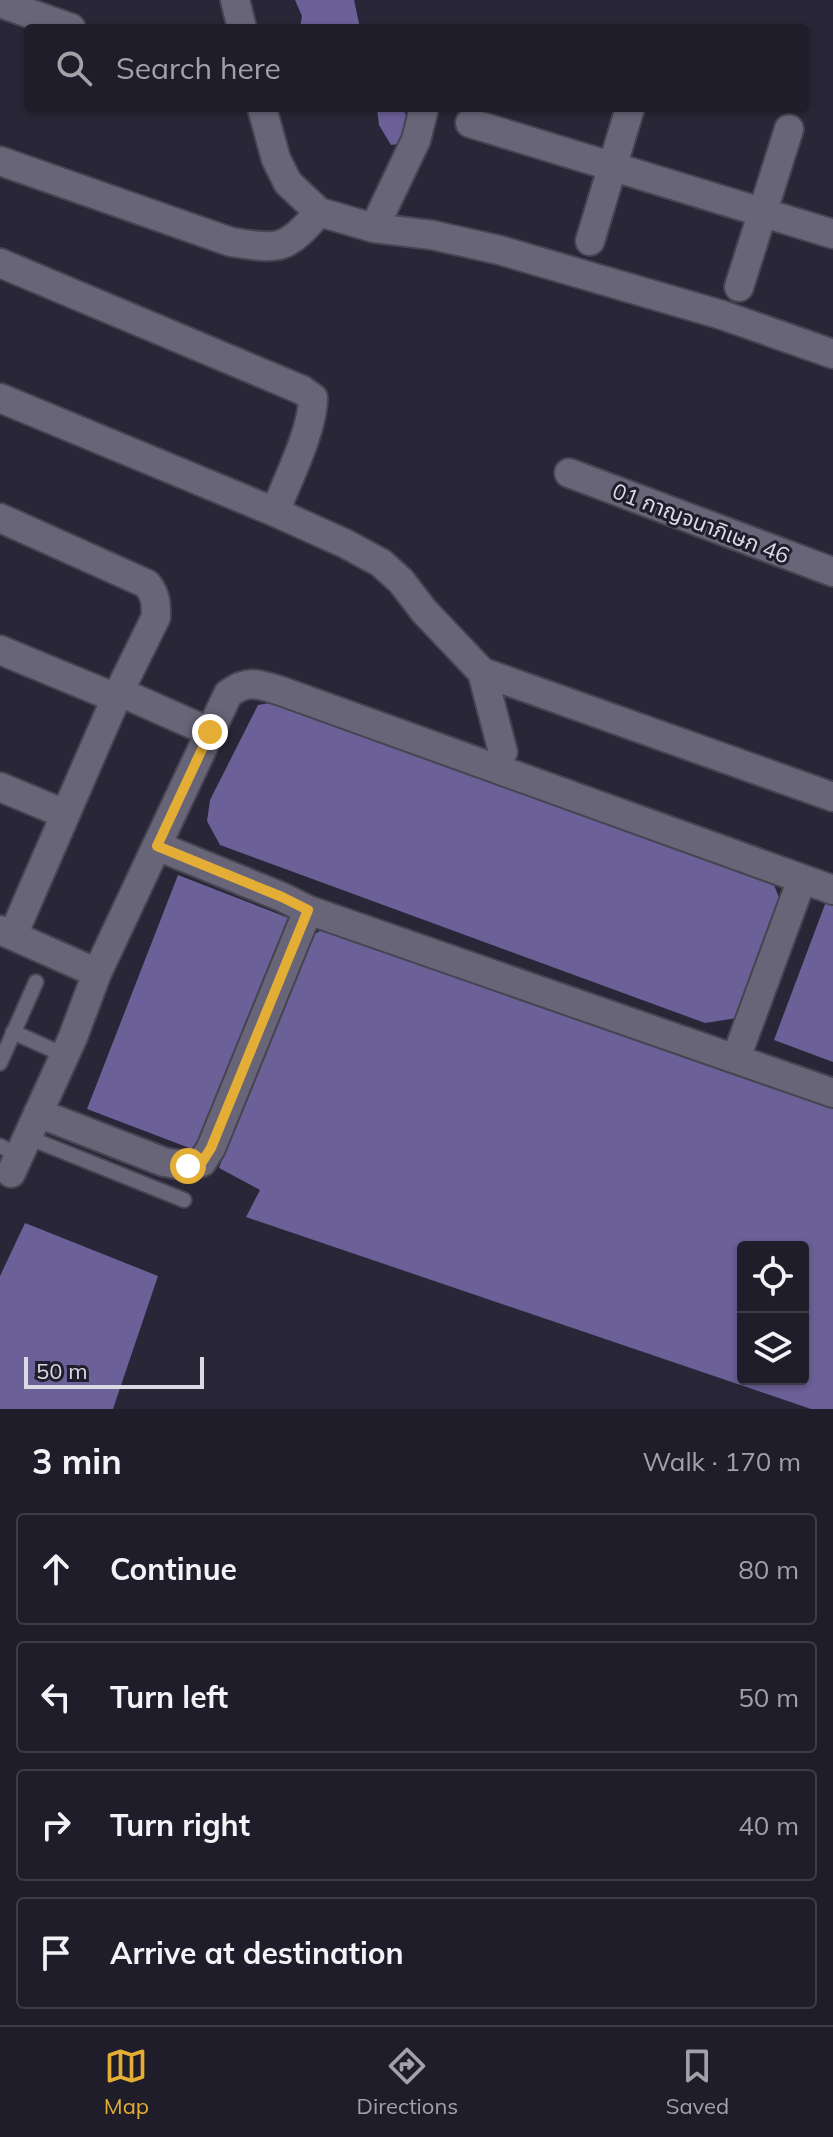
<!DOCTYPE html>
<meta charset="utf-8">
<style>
body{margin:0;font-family:Mulish,"Noto Sans Thai",sans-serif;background:#272631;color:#f1f3f6}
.controls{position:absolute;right:24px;bottom:24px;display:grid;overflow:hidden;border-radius:8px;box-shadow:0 2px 6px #0004}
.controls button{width:72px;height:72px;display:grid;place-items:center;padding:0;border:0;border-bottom:2px solid #3c3b46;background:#1f1d29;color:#f1f3f6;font:40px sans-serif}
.scale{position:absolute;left:24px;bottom:20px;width:180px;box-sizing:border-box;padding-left:8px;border:4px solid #dbdae4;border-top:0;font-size:22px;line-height:28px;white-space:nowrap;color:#dbdae4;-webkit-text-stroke:6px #201d2c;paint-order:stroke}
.stop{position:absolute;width:24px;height:24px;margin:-18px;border:6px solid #e4ad35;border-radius:50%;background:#fff}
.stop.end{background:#e4ad35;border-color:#fff;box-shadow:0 2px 8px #0008}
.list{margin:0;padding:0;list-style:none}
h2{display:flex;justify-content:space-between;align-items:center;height:104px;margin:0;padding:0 32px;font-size:34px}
h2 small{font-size:26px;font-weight:400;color:#a1a2a8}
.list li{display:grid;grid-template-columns:52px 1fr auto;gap:24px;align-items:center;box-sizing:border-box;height:112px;margin:0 16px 16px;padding:0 16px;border:2px solid #3c3b46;border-radius:8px}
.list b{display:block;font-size:30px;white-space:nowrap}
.list em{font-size:26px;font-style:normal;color:#a1a2a8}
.icon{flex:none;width:44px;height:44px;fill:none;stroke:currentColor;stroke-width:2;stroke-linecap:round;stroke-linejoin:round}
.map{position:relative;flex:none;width:833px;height:1409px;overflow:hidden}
.search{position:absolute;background:#1f1d29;box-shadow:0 2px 6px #0004;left:24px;right:24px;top:24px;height:88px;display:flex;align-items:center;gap:20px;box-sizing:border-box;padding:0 28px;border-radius:8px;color:#a1a2a8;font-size:30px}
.sheet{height:616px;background:#1f1d29}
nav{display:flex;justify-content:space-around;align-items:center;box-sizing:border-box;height:112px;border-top:2px solid #3c3b46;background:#1f1d29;font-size:22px;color:#a1a2a8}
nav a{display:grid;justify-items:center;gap:4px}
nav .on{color:#e4ad35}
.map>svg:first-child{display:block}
.water{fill:#6b6097;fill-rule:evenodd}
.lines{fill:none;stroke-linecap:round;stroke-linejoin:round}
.lane-casing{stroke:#464451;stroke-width:18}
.street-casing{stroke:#464451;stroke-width:32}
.lane{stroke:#686578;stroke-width:14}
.street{stroke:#686578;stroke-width:28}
.route{stroke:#e4ad35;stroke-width:10}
.labels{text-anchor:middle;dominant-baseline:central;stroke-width:6;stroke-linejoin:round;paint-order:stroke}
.street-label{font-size:22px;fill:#dbdae4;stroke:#201d2c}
</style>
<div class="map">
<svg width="833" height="1409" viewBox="0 0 833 1409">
<rect width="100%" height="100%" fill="#292737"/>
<path class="water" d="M295,0H354L360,28H300L302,16Z
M377,108H403L409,123L405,143L391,145L379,125Z
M276,702L774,885L782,905L737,1018L705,1023L220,845L207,821L210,800L258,705Z
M178,875L291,919L200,1152L87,1109Z
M827,899L833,901V1062L774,1040Z
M328,926L833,1104V1409H811L246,1217L260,1190L219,1168L305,940ZM743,1247H803V1379H743Z
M25,1223L158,1276L113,1409H0V1276Z"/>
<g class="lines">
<defs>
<path id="lane" d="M13,1032L64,1055
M0,1063L36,982
M27,1137L184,1200
M0,1146L18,1155"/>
<path id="street" d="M235,0L242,28
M0,3L71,28
M262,108L276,159L288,183L319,212L374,228L432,235L499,250L722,315L833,354
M470,123L833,234
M0,161L231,242C281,250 286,250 319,212
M374,228L416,140L424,108
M590,241L630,108
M0,263L302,390L313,398C313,430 287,481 275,512
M739,287L789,129
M0,398L275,512L346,544L381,563L401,581L424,611L482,672L833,797
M569,473L833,572
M0,518L147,584C156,595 156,604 156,617L116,698L13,935
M0,650L116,698
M482,672L503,752
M120,692L210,732
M0,787L65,814
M157,846L282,897L308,910L833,1093
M0,930L97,973L228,694C248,679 258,684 281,691L833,890
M736,1058L802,879
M38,1113L164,1162L188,1166L202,1162L211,1148L308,910
M11,1173L73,1037L97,973"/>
</defs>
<use href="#lane" class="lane-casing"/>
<use href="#street" class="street-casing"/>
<use href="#lane" class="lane"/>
<use href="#street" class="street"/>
</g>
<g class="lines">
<path class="route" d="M188,1166L202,1162L211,1148L308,910L282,897L157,846L210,732"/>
</g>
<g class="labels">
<g class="street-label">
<text transform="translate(701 523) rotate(21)">01 กาญจนาภิเษก 46</text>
</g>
</g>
</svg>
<div class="controls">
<button><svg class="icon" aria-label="locate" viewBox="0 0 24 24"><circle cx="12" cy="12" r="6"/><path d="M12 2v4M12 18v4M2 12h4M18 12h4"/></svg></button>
<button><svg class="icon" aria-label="layers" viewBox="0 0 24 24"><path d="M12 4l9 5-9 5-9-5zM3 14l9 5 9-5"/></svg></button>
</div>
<div class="scale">50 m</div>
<div class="stop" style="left:188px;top:1166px"></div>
<div class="stop end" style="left:210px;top:732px"></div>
<div class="search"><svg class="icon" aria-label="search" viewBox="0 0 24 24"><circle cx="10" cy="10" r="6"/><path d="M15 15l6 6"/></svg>Search here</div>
</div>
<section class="sheet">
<h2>3 min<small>Walk · 170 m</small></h2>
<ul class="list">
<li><svg class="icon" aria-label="ahead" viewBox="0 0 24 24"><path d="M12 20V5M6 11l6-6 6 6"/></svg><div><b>Continue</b></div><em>80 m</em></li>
<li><svg class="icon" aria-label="left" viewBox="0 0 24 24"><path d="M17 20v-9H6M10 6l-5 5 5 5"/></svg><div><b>Turn left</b></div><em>50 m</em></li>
<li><svg class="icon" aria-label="right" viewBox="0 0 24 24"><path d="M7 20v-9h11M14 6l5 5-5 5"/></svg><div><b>Turn right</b></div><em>40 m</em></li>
<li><svg class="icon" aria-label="arrive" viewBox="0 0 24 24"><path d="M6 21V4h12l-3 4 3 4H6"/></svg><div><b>Arrive at destination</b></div></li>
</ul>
</section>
<nav>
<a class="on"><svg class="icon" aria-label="map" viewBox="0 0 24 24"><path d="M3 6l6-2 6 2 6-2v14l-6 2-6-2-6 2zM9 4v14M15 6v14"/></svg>Map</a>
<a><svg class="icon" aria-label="directions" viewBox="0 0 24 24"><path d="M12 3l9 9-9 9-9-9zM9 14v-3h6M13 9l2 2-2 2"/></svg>Directions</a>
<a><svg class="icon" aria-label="saved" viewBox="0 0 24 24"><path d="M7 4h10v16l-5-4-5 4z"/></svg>Saved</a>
</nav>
